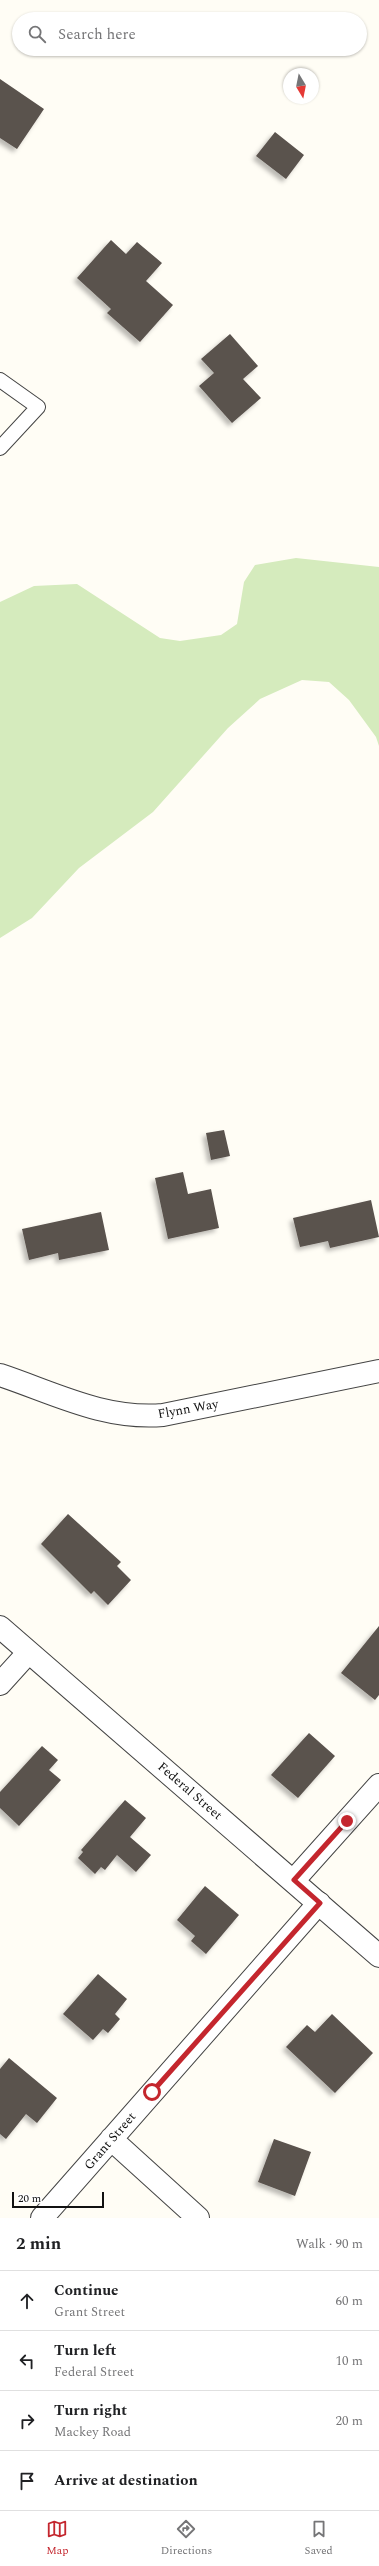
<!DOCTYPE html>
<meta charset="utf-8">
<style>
body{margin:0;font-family:Spectral,serif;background:#f6f6f6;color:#202124}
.compass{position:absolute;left:283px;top:68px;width:36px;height:36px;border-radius:50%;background:#fff;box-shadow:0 1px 3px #0004;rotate:170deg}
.scale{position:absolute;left:12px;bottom:10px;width:92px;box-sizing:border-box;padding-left:4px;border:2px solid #111;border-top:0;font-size:11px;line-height:14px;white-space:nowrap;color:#111;-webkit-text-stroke:3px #fff;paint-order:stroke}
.stop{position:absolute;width:12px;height:12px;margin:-9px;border:3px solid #c4262e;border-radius:50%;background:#fff}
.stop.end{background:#c4262e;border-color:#fff;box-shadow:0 1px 4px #0008}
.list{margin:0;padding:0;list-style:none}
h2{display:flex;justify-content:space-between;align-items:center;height:52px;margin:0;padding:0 16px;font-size:17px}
h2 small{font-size:13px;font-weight:400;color:#757577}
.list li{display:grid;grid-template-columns:26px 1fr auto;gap:12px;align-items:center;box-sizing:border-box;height:60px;padding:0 16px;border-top:1px solid #e0e0e0}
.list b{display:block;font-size:15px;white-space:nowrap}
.list p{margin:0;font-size:13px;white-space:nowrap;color:#757577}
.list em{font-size:13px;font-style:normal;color:#757577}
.icon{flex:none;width:22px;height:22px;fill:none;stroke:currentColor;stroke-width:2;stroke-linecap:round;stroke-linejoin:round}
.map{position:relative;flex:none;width:379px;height:2218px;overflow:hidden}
.search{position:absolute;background:#fff;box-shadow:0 1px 3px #0004;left:12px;right:12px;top:12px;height:44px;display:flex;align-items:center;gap:10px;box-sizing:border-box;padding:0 14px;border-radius:22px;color:#757577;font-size:15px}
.sheet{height:292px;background:#fff}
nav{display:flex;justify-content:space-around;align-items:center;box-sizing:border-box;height:56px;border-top:1px solid #e0e0e0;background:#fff;font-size:11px;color:#757577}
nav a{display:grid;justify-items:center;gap:2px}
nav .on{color:#c4262e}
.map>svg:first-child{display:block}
.green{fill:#d5ebbd}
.building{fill:#5a524d;filter:url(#shadow)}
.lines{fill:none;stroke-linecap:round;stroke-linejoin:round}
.service-casing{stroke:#444;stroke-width:16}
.minor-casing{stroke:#444;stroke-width:24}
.tertiary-casing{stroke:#444;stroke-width:24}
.service{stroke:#fff;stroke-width:14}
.minor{stroke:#fff;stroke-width:22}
.tertiary{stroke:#fff;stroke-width:22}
.route{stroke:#c4262e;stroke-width:5}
.labels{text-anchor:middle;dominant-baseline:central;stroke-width:4;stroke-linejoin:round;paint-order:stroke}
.street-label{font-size:13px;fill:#111;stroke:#fff}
</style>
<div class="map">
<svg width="379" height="2218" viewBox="0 0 379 2218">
<defs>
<filter id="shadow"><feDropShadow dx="-3.5" dy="3.5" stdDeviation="2" flood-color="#0004"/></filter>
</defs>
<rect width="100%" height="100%" fill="#fffdf5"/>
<path class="green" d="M296,558L379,567V746L376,737L349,700L329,682L302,680L260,699L228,728L153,812L79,868L32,918L0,938V602L34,586L77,584L160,638L180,641L221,635L237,624L244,582L255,565Z"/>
<path class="building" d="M0,79L44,109L17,149L0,138Z
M275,132L304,155L286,179L256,156Z
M111,240L126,254L137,242L162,263L146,281L173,305L140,342L107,313L111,309L77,278Z
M230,334L258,366L243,379L261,398L232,423L199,386L214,373L201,359Z
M224,1130L230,1156L211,1160L206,1133Z
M183,1172L188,1194L211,1189L219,1228L168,1239L155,1178Z
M371,1200L379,1237L330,1248L328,1241L300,1247L293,1218Z
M101,1212L109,1250L59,1260L58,1253L29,1260L22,1229Z
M68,1514L121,1562L117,1566L131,1580L108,1605L94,1591L91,1594L41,1544Z
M379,1626V1695L375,1700L341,1673Z
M309,1733L335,1756L298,1798L271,1775Z
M42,1746L58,1760L49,1770L61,1780L19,1826L0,1808V1792Z
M125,1800L146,1818L130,1837L151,1855L136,1872L117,1855L105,1870L101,1867L95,1874L78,1858L83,1852L81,1850Z
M205,1886L239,1915L206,1954L191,1941L195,1936L177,1920Z
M98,1974L127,1999L115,2014L120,2019L108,2033L103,2029L93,2040L63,2014Z
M332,2014L373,2053L335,2093L286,2047L307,2025L315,2032Z
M9,2058L57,2098L37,2123L26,2114L6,2139L0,2134V2069Z
M274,2139L311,2152L295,2196L258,2182Z"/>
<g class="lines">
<defs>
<path id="service" d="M0,380L38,407L0,448"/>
<path id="minor" d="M0,1375C54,1393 104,1420 163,1415L379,1371
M0,1684L28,1653
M294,1880L379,1785
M111,2139L198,2218
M42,2218L319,1903"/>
<path id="tertiary" d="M0,1627L379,1956"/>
</defs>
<use href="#service" class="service-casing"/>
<use href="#minor" class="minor-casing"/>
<use href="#tertiary" class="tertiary-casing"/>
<use href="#service" class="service"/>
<use href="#minor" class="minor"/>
<use href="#tertiary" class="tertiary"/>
</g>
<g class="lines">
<path class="route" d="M152,2092L320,1903L294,1880L347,1821"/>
</g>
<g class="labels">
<g class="street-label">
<text transform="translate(188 1409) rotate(-10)">Flynn Way</text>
<text transform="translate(190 1791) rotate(41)">Federal Street</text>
<text transform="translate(110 2141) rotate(-49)">Grant Street</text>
</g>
</g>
</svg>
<svg class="compass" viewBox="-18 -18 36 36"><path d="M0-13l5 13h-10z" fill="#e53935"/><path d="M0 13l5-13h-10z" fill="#757577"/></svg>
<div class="scale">20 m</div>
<div class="stop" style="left:152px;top:2092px"></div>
<div class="stop end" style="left:347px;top:1821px"></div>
<div class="search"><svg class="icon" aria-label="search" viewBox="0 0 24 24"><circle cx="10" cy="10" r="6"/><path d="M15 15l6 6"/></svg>Search here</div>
</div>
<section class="sheet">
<h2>2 min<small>Walk · 90 m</small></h2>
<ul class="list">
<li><svg class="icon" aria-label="ahead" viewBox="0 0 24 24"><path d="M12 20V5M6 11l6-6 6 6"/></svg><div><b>Continue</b><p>Grant Street</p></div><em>60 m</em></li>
<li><svg class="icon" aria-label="left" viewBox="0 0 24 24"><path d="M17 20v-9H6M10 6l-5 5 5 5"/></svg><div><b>Turn left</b><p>Federal Street</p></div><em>10 m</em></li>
<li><svg class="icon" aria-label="right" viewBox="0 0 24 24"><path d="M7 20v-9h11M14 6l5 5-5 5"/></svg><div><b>Turn right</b><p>Mackey Road</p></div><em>20 m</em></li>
<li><svg class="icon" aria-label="arrive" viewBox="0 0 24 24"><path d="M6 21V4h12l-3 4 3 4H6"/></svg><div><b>Arrive at destination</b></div></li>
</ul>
</section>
<nav>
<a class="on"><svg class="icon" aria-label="map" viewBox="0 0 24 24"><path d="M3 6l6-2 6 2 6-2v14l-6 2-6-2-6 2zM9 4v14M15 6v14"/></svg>Map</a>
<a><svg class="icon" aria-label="directions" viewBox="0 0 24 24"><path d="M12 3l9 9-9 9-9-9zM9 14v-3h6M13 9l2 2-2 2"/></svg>Directions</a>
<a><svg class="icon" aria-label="saved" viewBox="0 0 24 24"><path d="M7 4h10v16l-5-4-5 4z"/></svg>Saved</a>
</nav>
